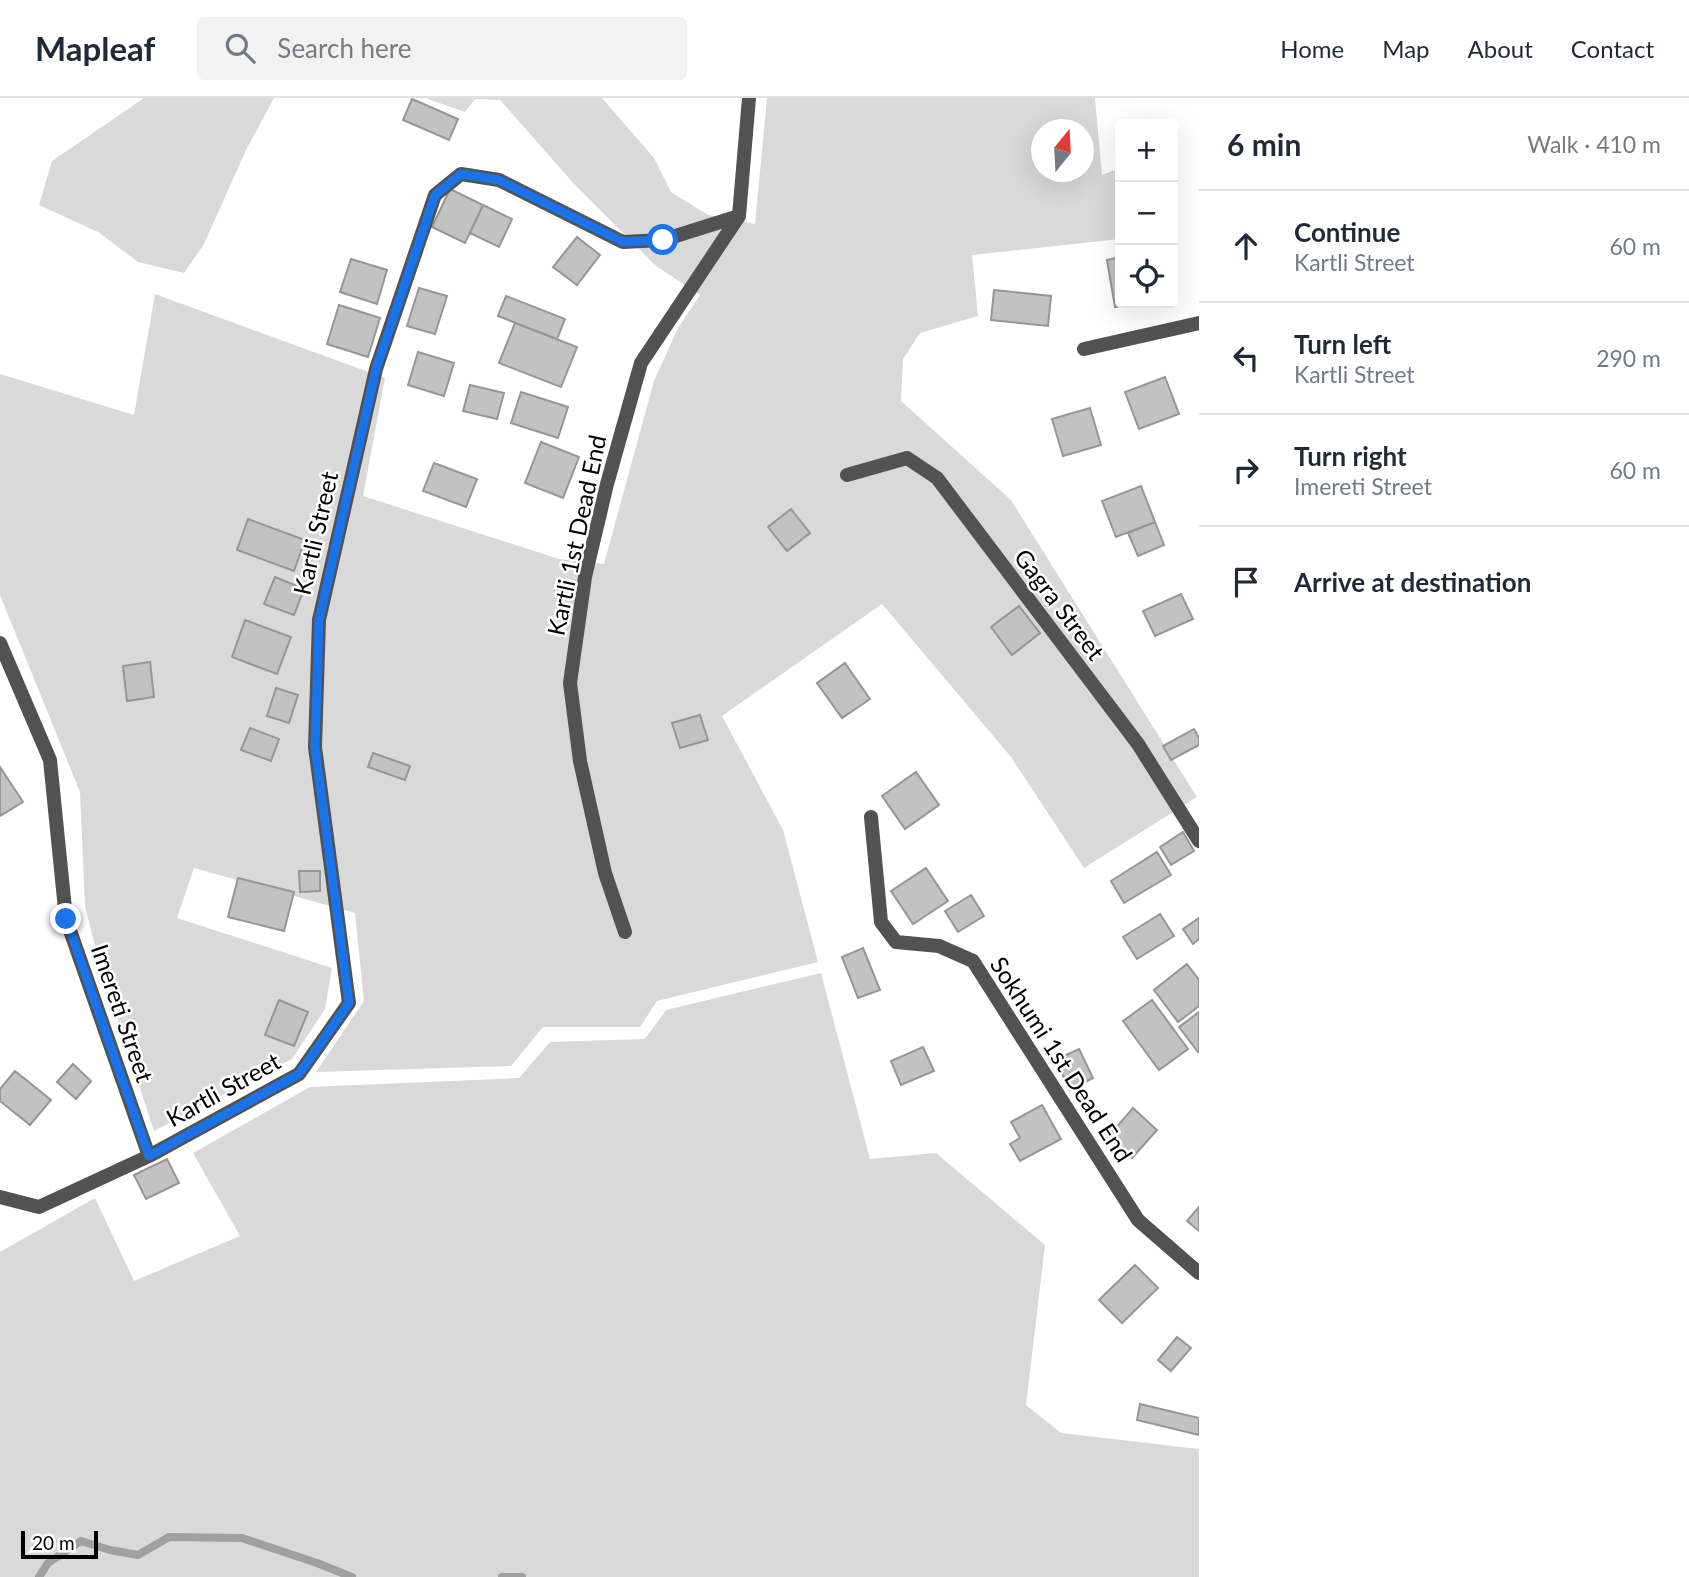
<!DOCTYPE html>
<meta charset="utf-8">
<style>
body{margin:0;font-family:Lato,sans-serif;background:#f2f2f3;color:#1f2937}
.controls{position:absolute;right:21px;top:21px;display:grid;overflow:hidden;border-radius:7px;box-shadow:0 7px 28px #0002}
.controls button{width:63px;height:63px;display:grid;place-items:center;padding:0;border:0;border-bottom:2px solid #e0e1e3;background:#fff;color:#1f2937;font:35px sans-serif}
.compass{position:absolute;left:1031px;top:21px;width:63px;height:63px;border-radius:50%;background:#fff;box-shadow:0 7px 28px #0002;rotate:18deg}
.scale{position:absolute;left:21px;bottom:18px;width:77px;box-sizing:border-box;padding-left:7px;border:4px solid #000;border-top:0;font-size:19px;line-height:24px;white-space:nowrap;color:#000;-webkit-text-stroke:5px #fff;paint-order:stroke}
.stop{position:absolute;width:21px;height:21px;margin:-16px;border:5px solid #1a73e8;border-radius:50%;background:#fff}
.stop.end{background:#1a73e8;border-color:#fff;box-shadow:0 2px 7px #0008}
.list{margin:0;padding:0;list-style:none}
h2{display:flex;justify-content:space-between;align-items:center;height:91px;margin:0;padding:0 28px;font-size:30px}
h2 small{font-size:23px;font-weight:400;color:#747a83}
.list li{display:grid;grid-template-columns:46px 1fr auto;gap:21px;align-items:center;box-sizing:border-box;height:112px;padding:0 28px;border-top:2px solid #e0e1e3}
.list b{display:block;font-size:26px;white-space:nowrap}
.list p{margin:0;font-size:23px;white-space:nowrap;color:#747a83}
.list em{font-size:23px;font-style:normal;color:#747a83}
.icon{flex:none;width:38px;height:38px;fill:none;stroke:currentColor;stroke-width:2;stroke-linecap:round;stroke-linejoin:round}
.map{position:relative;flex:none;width:1199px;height:1479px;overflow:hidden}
header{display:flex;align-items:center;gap:42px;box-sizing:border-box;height:98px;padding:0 35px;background:#fff;border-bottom:2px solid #e0e1e3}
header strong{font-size:33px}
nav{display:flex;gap:38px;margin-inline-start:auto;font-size:24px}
.search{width:490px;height:63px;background:#f2f2f3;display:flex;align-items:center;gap:18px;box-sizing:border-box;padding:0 24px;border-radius:7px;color:#747a83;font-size:26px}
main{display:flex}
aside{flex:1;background:#fff}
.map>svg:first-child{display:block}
.green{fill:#d9d9d9;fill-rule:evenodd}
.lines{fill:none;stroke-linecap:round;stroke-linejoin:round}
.stream{stroke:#a0a0a0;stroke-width:8}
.building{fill:#c2c2c2;stroke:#969696;stroke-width:2}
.minor{stroke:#525252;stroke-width:14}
.route{stroke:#1a73e8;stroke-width:9}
.labels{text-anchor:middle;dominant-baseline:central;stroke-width:5;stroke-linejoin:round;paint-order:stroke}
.street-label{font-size:24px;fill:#000;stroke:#fff}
</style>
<header>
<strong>Mapleaf</strong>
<div class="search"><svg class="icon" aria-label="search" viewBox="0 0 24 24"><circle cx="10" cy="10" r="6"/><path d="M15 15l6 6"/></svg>Search here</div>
<nav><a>Home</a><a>Map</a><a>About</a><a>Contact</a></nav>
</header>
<main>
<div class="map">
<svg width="1199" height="1479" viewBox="0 0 1199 1479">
<rect width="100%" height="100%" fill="#fff"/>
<path class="green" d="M144,0H274L246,52L204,146L184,175L138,164L98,134L39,107L52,63Z
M425,0H602L654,60L671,94L708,117L755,126L767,0H1095L1102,77L1120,70V141L972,157L978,218L920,235L903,261L901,303L1011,402L1197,699L1084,770L1011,659L882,506L722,618L783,732L818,864L657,903L640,929H543L511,968L316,974L364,903L355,815L194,770L177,820L332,870L325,911L292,961L154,1033L97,856L85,808L80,694L0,497V276L134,317L155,196L385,280L363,398L559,461L604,466L654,283L678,230L700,197L656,168L574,86L500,2L475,1L465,14ZM1042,32H1084V74H1042Z
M821,875L870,1061L936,1055L1045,1147L1026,1307L1061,1335L1199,1351V1479H0V1154L95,1100L134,1183L240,1138L193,1055L310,989L519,980L550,944L645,941L666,912Z"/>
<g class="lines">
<path class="stream" d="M39,1479L48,1465L81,1443L110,1452L138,1457L169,1439L242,1440L317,1465L352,1479
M502,1479H522"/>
</g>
<path class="building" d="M412,1L458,21L449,42L403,22Z
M450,91L483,107L465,145L432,129Z
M483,107L512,121L499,149L470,135Z
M577,139L600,157L577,187L553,169Z
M1120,159V205H1141L1115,209L1107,162Z
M351,161L387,172L377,206L340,194Z
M419,190L447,198L435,236L407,228Z
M994,192L1051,198L1048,228L991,222Z
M506,198L565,221L557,241L498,218Z
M339,207L380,220L368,259L327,246Z
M515,225L577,249L561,289L499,265Z
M418,254L454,265L444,298L408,287Z
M1165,279L1179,316L1139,331L1125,294Z
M470,287L504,295L497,321L463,313Z
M521,294L568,309L558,340L511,325Z
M1090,310L1101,347L1063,358L1052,321Z
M541,344L579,359L563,400L525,385Z
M434,365L477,381L466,409L423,393Z
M1141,388L1155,424L1116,439L1102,403Z
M791,411L810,435L787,453L768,429Z
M248,421L305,442L294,473L237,452Z
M1155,424L1164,447L1138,458L1128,435Z
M275,479L304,491L294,517L264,506Z
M1181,496L1193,521L1155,538L1143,513Z
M1019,508L1040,535L1012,557L991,529Z
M245,522L291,539L277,576L232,559Z
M150,564L154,599L127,603L123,568Z
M845,565L870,601L842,620L817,585Z
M276,590L298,597L289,625L267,618Z
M700,617L708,642L680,650L672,625Z
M250,630L279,641L271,663L241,652Z
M1194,631L1199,640V647L1171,662L1163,648Z
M373,655L410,668L405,682L368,669Z
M0,669L23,704L0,718Z
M916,674L939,707L905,731L882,698Z
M1183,734L1194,753L1171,767L1160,749Z
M1157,754L1171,777L1124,805L1111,783Z
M926,770L948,803L913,826L891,793Z
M299,773H320V793L300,794Z
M238,780L294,794L284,833L228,819Z
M971,797L984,818L958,834L945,813Z
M1160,816L1174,838L1137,861L1123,839Z
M1199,820V841L1193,846L1183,831Z
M863,850L880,892L858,900L842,859Z
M1187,866L1199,882V908L1178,924L1154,892Z
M279,902L308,914L294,948L265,937Z
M1152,902L1188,951L1159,972L1123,923Z
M1199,914V953L1198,954L1179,929Z
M923,949L934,973L901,987L891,963Z
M1079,951L1093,980L1070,992L1055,962Z
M73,966L91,983L76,1001L57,984Z
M15,973L51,1002L30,1027L0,1003V991Z
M1042,1007L1061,1041L1020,1063L1010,1046L1020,1040L1011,1024Z
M1133,1010L1157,1032L1132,1060L1108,1039Z
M167,1061L179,1085L146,1101L134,1077Z
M1199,1109V1133L1187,1123Z
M1135,1167L1158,1190L1122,1225L1099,1202Z
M1177,1239L1191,1250L1171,1273L1158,1262Z
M1140,1306L1199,1320V1337L1137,1322Z"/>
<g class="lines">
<path class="minor" d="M1084,251L1199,225
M847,377L907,360L937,380L1138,646L1199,743
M0,545L50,662L66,821L149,1058
M871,719L881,824L896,844L939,848L973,863L1138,1122L1199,1175
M625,834L605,775L580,663L570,585L585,479L607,386L641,265L739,118
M0,1099L39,1109L149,1058L299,976L349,905L315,649L319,522L376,271L435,97L461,76L499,82L623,144L663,142L739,118L749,0"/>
</g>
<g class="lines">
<path class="route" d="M66,821L149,1058L299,976L349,905L315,649L319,522L376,271L435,97L461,76L499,82L623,144L663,142"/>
</g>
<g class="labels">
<g class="street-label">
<text transform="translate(315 435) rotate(-77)">Kartli Street</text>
<text transform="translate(576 437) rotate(-78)">Kartli 1st Dead End</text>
<text transform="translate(1060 506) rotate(53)">Gagra Street</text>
<text transform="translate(123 915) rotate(71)">Imereti Street</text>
<text transform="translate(1062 961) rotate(57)">Sokhumi 1st Dead End</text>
<text transform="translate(223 991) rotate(-29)">Kartli Street</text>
</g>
</g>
</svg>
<div class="controls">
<button>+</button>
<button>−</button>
<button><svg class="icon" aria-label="locate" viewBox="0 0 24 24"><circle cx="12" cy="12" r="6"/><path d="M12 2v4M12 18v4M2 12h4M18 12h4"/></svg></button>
</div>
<svg class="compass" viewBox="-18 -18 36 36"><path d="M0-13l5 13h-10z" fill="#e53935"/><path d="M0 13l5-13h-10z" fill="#747a83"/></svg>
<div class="scale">20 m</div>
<div class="stop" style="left:663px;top:142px"></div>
<div class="stop end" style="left:66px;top:821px"></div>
</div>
<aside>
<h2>6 min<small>Walk · 410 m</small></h2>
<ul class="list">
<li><svg class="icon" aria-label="ahead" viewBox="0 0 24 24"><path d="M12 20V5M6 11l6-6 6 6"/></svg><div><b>Continue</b><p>Kartli Street</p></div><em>60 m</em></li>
<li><svg class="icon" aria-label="left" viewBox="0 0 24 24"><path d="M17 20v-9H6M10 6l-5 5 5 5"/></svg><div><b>Turn left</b><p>Kartli Street</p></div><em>290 m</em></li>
<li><svg class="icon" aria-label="right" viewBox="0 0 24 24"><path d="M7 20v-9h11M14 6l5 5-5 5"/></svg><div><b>Turn right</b><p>Imereti Street</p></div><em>60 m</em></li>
<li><svg class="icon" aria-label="arrive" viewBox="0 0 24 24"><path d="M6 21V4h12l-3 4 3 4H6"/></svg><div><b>Arrive at destination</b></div></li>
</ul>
</aside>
</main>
